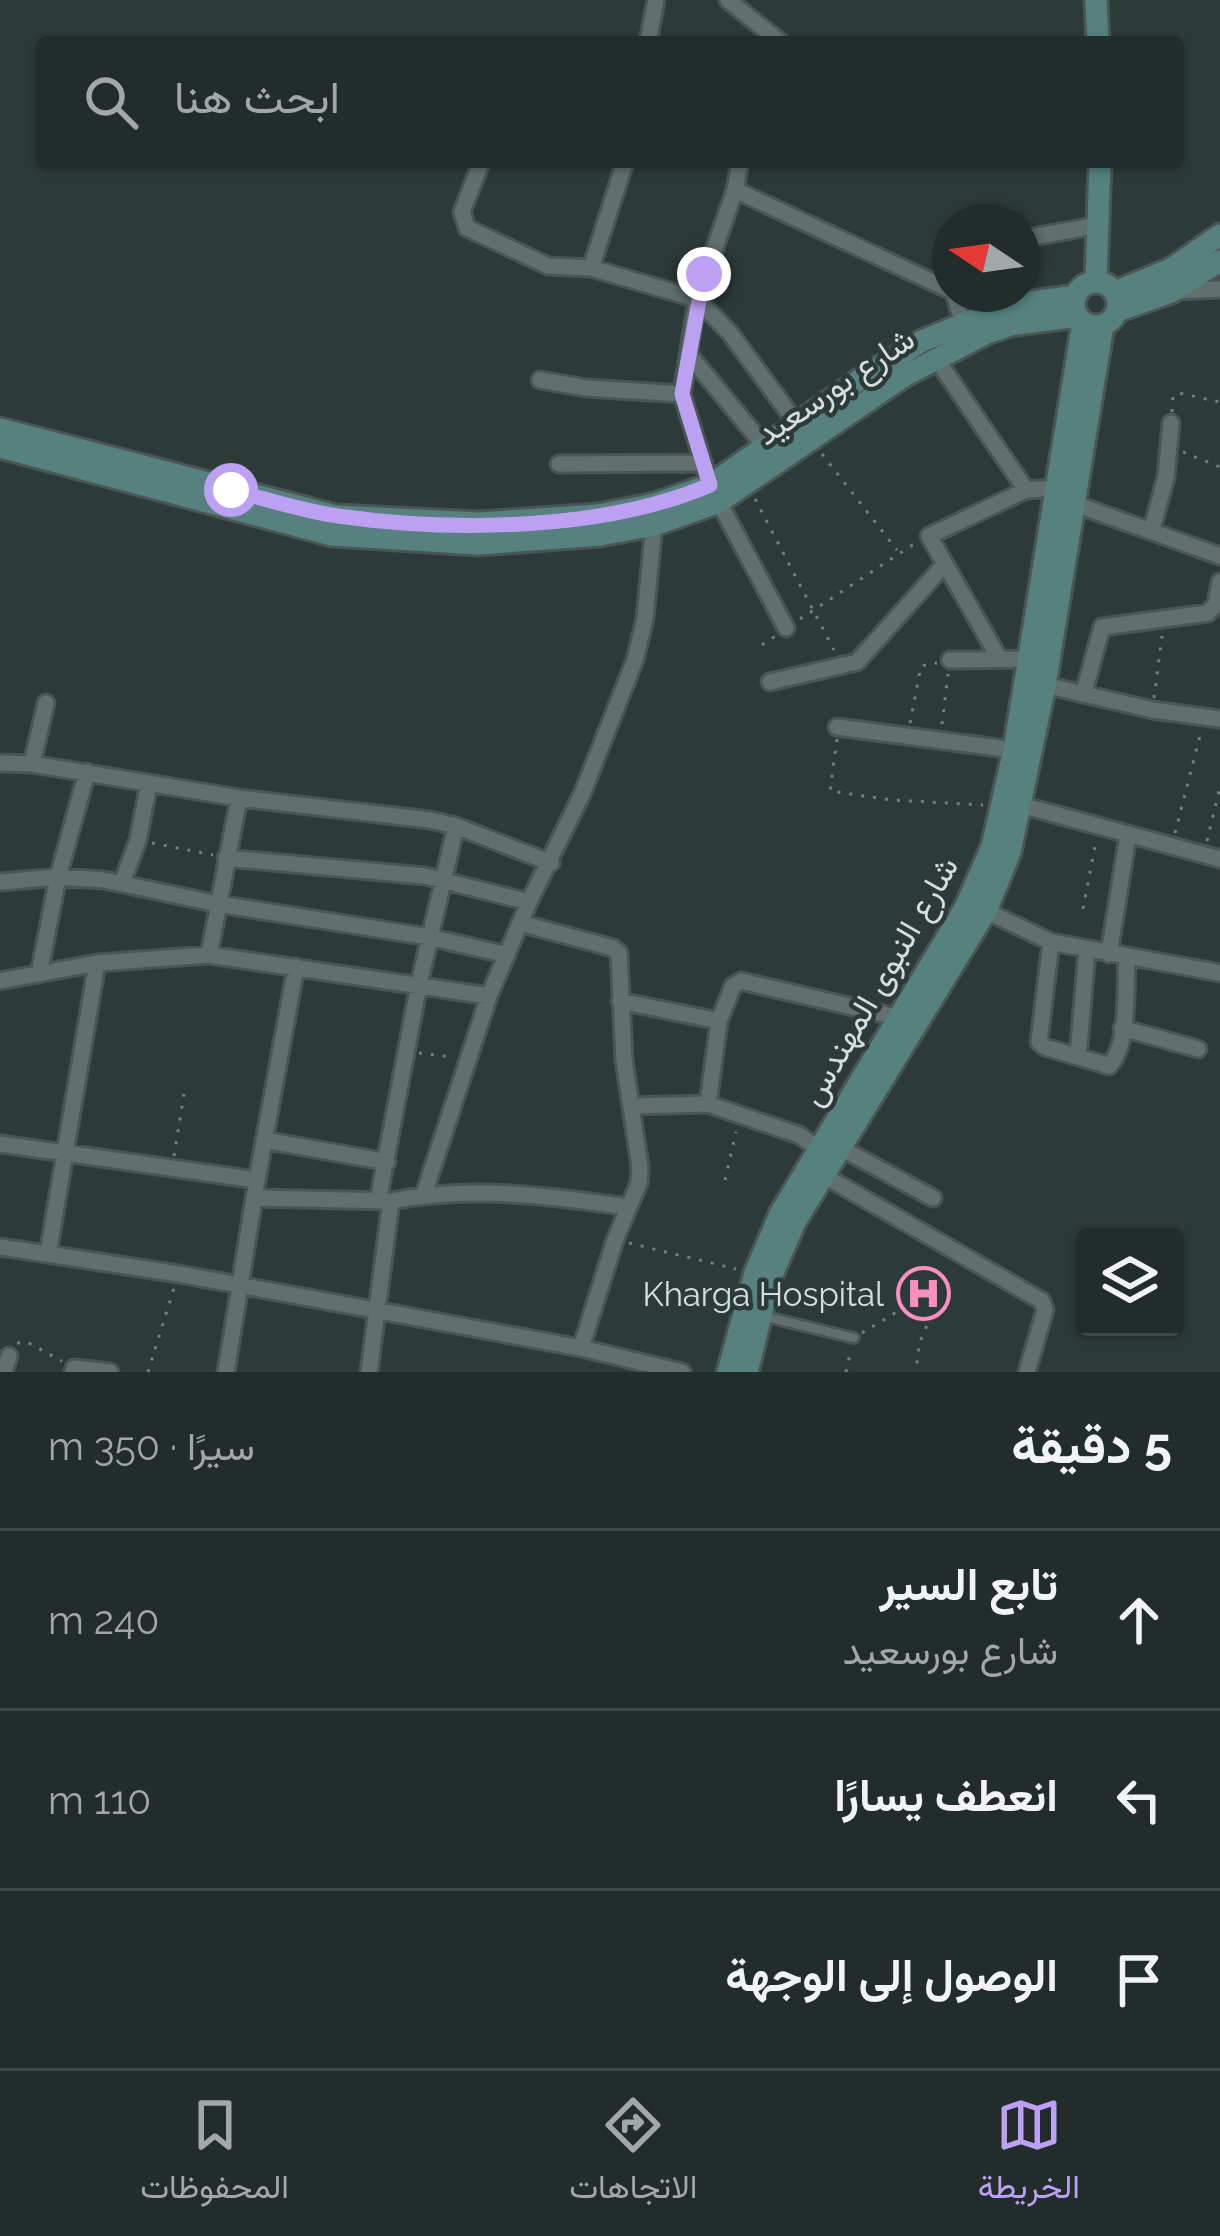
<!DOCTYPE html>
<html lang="ar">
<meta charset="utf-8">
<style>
body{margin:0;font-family:Raleway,Vazirmatn,sans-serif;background:#2d3837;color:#f1f3f6;direction:rtl}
.controls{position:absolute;right:36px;bottom:36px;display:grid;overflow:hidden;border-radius:12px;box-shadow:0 3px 9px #0004}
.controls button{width:108px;height:108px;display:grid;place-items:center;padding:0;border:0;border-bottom:3px solid #3e4847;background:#212c2b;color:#f1f3f6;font:60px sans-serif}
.compass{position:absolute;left:932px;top:204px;width:108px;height:108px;border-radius:50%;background:#212c2b;box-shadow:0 3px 9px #0004;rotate:283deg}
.stop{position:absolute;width:36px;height:36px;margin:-27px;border:9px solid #bca0f2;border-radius:50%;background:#fff}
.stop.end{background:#bca0f2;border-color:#fff;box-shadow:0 3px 12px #0008}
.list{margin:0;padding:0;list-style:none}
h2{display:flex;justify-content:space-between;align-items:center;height:156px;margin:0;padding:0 48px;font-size:51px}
h2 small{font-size:39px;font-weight:400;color:#a2a7a9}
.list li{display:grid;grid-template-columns:78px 1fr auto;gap:36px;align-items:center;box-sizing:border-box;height:180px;padding:0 48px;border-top:3px solid #3e4847}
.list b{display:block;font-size:45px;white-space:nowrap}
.list p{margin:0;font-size:39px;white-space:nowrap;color:#a2a7a9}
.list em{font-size:39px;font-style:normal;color:#a2a7a9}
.icon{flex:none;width:66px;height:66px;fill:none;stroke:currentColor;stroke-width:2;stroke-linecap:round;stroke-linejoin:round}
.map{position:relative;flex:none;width:1220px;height:1372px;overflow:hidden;direction:ltr}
.search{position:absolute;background:#212c2b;box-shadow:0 3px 9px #0004;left:36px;right:36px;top:36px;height:132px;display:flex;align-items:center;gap:30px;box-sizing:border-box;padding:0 42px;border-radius:12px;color:#a2a7a9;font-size:45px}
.sheet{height:696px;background:#212c2b}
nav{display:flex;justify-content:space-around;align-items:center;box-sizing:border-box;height:168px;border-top:3px solid #3e4847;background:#212c2b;font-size:33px;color:#a2a7a9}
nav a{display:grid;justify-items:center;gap:6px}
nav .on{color:#bca0f2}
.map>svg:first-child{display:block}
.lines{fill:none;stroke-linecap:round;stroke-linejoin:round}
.lane-casing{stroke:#4a5655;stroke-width:14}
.street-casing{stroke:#4a5655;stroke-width:21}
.secondary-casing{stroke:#4a5655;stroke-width:27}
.path{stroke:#74807f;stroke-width:3;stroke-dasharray:3 9;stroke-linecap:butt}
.lane{stroke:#61706f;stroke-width:8}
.street{stroke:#61706f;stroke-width:15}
.secondary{stroke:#56817f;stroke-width:21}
.route{stroke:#bca0f2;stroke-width:15}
.labels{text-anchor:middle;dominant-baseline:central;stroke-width:9;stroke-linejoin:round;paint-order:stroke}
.street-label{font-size:33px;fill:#d5dddd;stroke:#2c3a39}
.poi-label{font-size:33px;fill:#d5dddd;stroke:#2c3a39;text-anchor:end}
</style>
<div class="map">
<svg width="1220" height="1372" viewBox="0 0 1220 1372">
<rect width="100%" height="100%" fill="#2c3a39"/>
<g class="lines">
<defs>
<path id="lane" d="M763,1316L854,1338"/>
<path id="street" d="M728,0L780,42
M648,42L656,0
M479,168L462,212L467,228L548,266L591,268L697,299L730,333L797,424
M735,190L950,290
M1022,239L1099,225
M950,255L945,263L950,280
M591,268L625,162
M1175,291L1220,289
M954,294L963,323
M690,356L766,448
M935,357L1026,490
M540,380L586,388L682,394
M559,464L701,463
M710,485L682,394L697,299L735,190L740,162
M719,502L786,628
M1075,504L1220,556
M1152,529L1166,477L1171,423
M999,658L929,536L1026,490L1055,488
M950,660L1029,659
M770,682L857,662L944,565
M1045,685L1153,710L1220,719
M1084,692L1102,627L1208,613L1216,604L1220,582
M837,727L1014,750
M0,763L32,764L239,798L430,820L456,826L551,863
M32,764L46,703
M1021,805L1220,859
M226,858L425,876L529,902
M0,882L58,877L104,880L218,904L429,937L507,955
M122,883L138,840L149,783
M986,911L1051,942L1220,973
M520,923L613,948L619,953L624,1060L640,1167L639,1183L615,1240L581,1348
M1051,942L1039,1042L1045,1047L1109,1066C1130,1044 1125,987 1127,957
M1109,954L1128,835
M209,955L239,798
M39,974L58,877L87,772
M0,981L97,963L209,955L489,996
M620,1001L719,1021L708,1104
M719,1021L733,986L741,981L900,1018
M1122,1028L1198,1049
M1078,1057L1087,951
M631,1106L708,1104L799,1135L819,1149
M264,1140L387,1162
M0,1144L257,1180L226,1372
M841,1148L933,1198
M823,1175L1042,1301L1045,1310L1027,1372
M257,1180L296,967
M424,1194L489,996L529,902L582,794L635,660L645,618L654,525
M255,1198L391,1201L369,1372
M378,1201L419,984L456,826
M391,1201C472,1185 548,1196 629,1207
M0,1247L179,1274L581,1348L682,1372
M48,1254L97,963
M4,1372L9,1356
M73,1372L74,1368L110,1372"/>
<path id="secondary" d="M1096,0L1098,42
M1096,281L1100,162
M1074 304a22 22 0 1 1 44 0a22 22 0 1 1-44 0Z
M1115,292L1171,269L1220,235
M1117,311L1171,292L1220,261
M0,429L336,516L479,523L598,515L655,504L710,485L862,378L922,341L1010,305L1076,296
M0,447L332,535L479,544L600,535L654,525L719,502L904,376L987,333L1010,325L1078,316
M728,1372L755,1273L780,1214L965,908L992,847L1014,750L1083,322
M747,1372L770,1279L795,1222L986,911L1010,852L1045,685L1103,325"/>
</defs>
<use href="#lane" class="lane-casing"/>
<use href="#street" class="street-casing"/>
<use href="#secondary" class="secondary-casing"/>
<path class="path" d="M1172,412L1173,396L1179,393L1220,402
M1183,452L1220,467
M822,454L897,550
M755,499L834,650
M800,619L917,542
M762,645L777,635
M1154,698L1162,636
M910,723L921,666L937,663
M942,724L948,674
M837,739L830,791L892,800L983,805
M1175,833L1201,732
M1207,841L1220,786
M152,843L213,855
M1083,909L1096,841
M419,1053L451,1057
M174,1156L184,1094
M725,1180L736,1132
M629,1243L736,1269
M862,1333L905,1307L927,1304L931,1316L919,1344L916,1372
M17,1343L27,1342L62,1361
M148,1372L174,1288
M846,1372L851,1350"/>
<use href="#lane" class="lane"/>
<use href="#street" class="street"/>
<use href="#secondary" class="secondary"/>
</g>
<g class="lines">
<path class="route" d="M231,490C266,499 302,511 338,516C451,532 604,531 710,485L682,394L704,274"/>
</g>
<defs>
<symbol id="hospital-ring" viewBox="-11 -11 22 22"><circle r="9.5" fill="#2c3a39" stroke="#fc8fc1" stroke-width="1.5"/><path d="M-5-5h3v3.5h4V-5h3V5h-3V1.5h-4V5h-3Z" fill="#fc8fc1"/></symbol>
</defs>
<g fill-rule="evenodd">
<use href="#hospital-ring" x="894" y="1264" width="59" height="59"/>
</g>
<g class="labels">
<g class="street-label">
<text transform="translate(835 386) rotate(-34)">شارع بورسعيد</text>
<text transform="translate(879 981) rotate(-60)">شارع النبوى المهندس</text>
</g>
<g class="poi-label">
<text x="884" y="1294">Kharga Hospital</text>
</g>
</g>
</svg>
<div class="controls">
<button><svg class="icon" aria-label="layers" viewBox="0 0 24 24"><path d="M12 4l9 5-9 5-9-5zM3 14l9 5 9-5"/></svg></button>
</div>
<svg class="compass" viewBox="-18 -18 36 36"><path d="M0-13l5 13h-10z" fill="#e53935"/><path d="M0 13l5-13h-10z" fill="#a2a7a9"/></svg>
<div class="stop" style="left:231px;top:490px"></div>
<div class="stop end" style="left:704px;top:274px"></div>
<div class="search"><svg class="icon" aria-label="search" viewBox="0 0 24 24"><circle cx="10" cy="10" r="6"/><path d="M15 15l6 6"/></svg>ابحث هنا</div>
</div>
<section class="sheet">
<h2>5 دقيقة<small>سيرًا · 350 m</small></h2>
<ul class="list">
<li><svg class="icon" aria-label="ahead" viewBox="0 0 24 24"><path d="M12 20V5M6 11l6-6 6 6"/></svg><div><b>تابع السير</b><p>شارع بورسعيد</p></div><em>240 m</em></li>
<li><svg class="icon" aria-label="left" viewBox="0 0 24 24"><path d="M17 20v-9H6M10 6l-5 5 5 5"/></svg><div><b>انعطف يسارًا</b></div><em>110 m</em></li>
<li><svg class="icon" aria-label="arrive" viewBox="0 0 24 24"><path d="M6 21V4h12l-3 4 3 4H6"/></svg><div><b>الوصول إلى الوجهة</b></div></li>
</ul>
</section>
<nav>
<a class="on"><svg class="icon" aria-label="map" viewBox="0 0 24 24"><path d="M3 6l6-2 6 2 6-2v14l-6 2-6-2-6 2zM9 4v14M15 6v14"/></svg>الخريطة</a>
<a><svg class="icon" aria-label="directions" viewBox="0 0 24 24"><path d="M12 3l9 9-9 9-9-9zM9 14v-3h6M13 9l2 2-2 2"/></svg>الاتجاهات</a>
<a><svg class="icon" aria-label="saved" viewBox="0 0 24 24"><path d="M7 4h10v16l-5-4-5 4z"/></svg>المحفوظات</a>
</nav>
